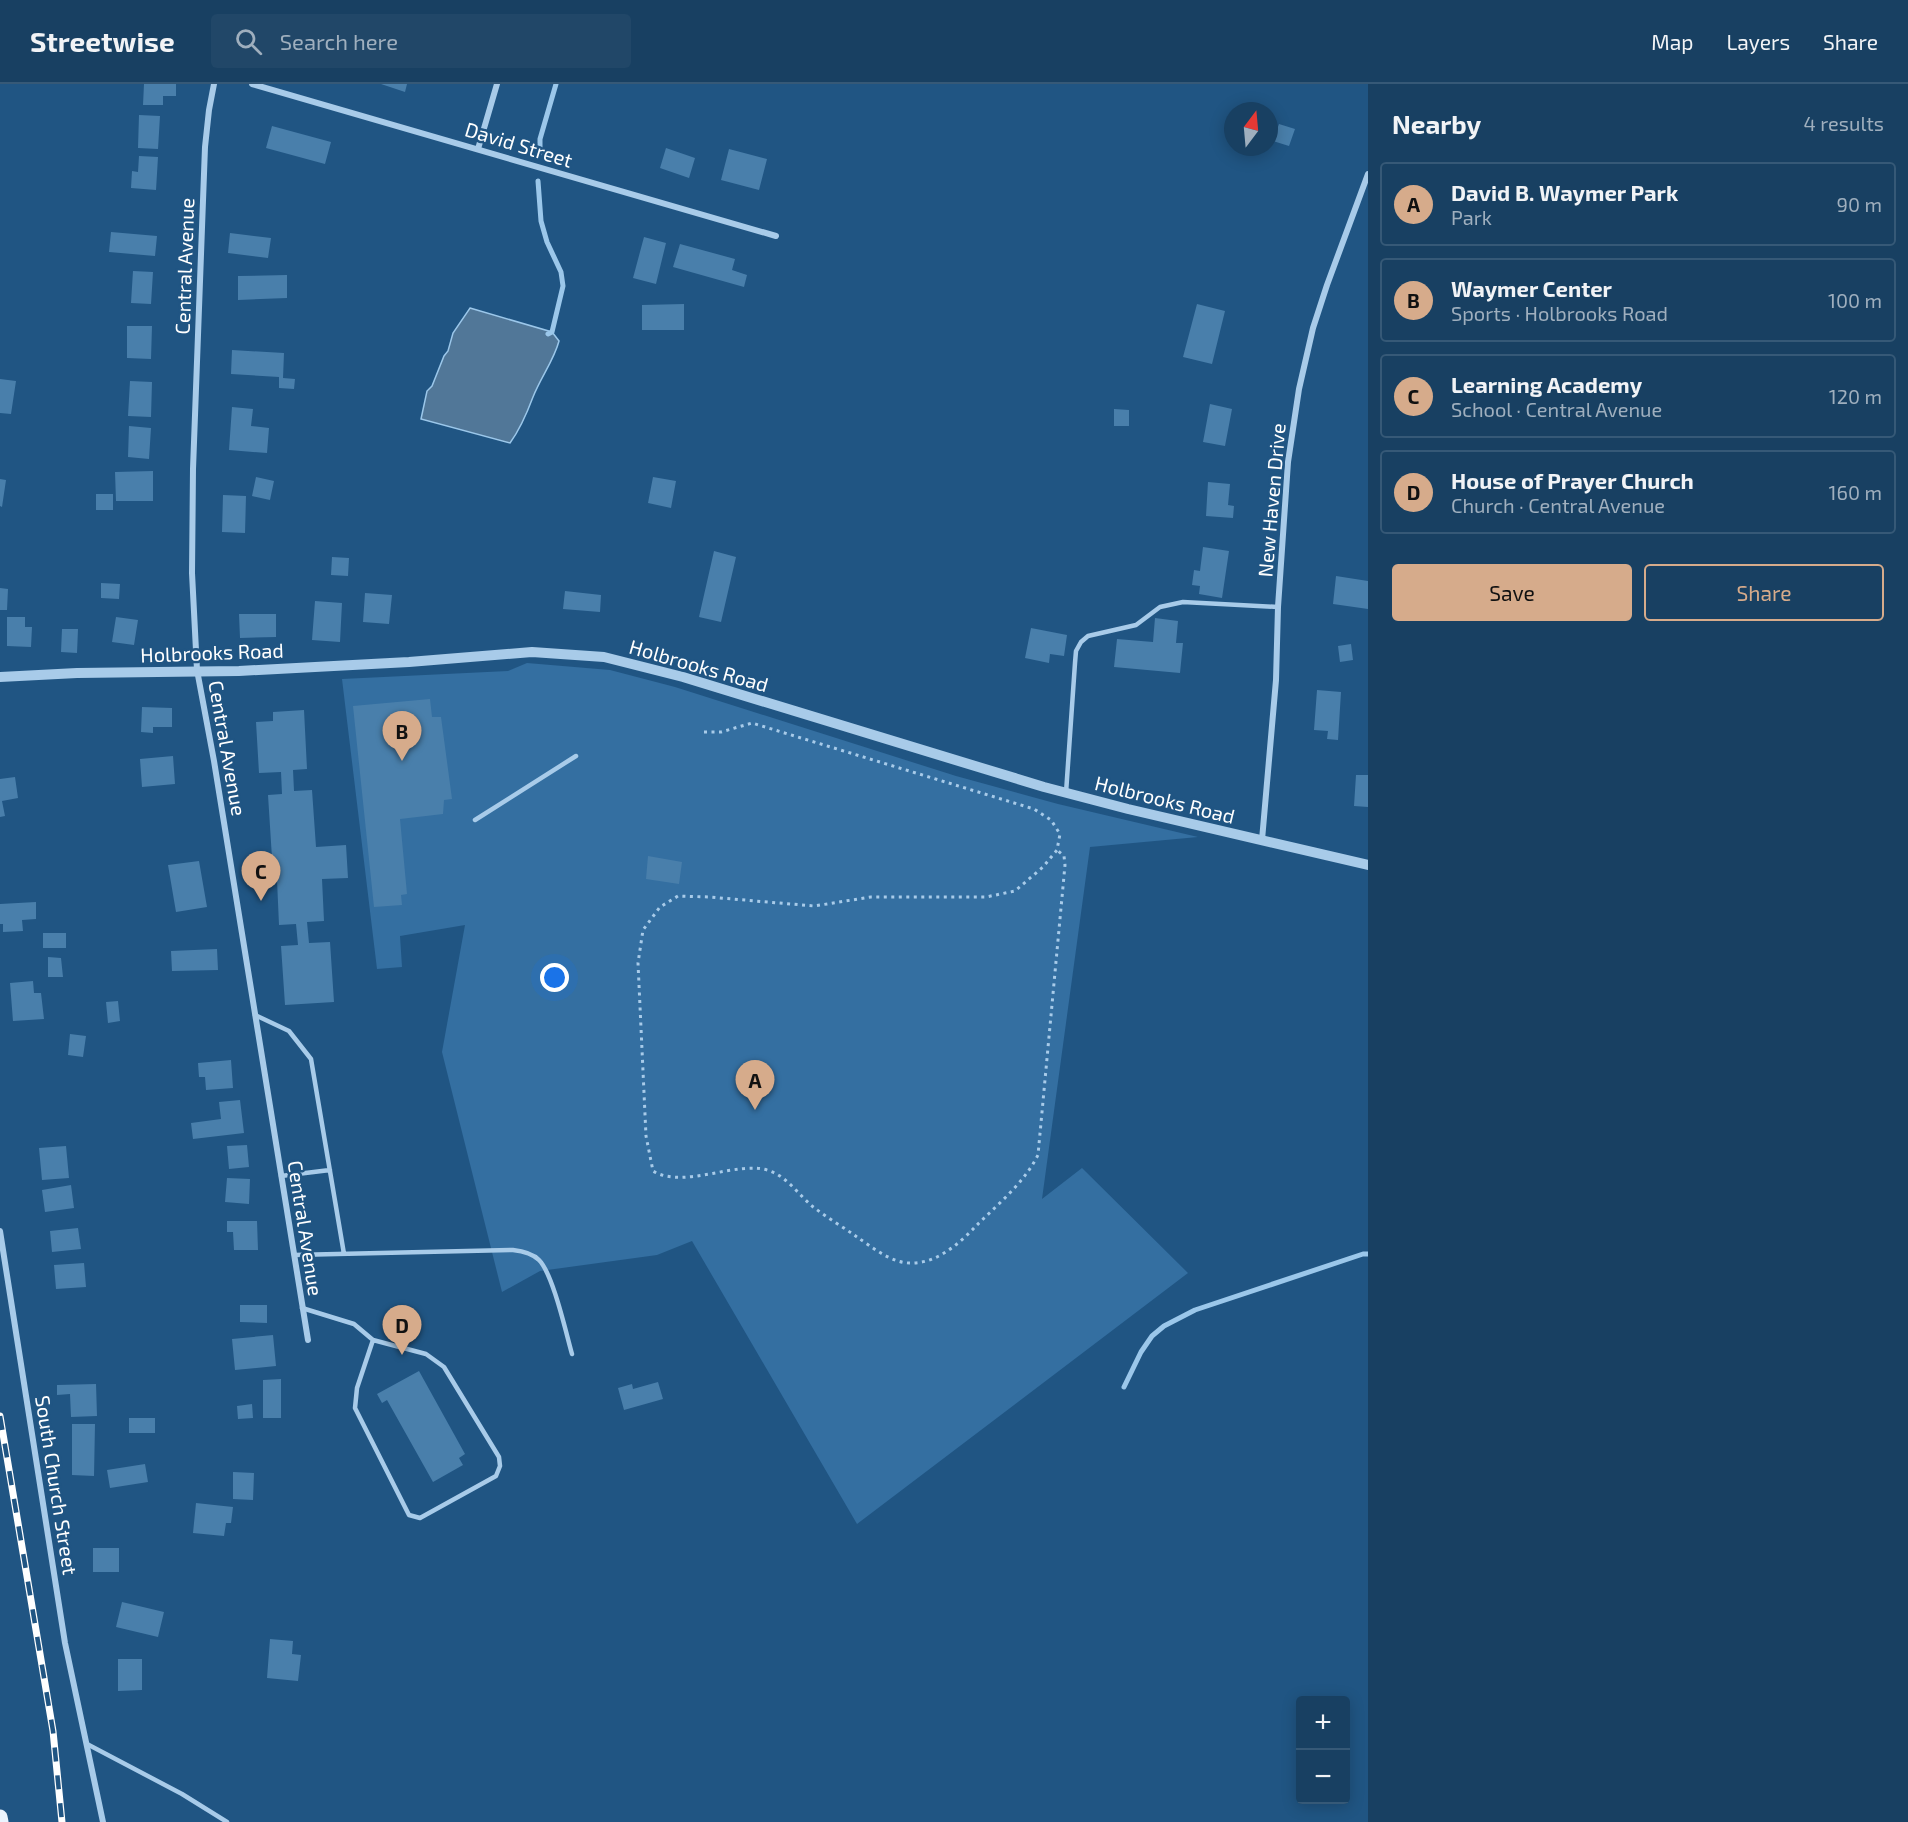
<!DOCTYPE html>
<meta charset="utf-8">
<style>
body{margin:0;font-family:"Exo 2",sans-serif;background:#214768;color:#f1f3f6}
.controls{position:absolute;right:18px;bottom:18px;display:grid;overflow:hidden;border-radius:6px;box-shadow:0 3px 15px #0003}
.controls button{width:54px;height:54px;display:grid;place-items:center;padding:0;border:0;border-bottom:2px solid #365977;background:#184062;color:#f1f3f6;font:30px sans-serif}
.compass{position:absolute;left:1224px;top:18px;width:54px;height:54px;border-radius:50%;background:#184062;box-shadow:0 3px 15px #0003;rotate:16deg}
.you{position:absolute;left:555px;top:894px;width:21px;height:21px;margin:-15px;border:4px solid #fff;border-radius:50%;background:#1a73e8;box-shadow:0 0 0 9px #1a73e833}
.badge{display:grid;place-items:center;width:39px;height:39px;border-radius:50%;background:#d6ab8b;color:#111;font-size:20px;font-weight:700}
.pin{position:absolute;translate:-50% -50px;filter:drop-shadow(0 2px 3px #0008)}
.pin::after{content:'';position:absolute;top:32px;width:21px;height:18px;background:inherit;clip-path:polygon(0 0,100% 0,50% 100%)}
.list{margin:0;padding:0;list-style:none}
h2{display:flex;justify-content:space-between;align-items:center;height:78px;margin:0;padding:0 24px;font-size:26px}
h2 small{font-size:20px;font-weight:400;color:#9fafbe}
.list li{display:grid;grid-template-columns:39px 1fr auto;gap:18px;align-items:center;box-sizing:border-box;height:84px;margin:0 12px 12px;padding:0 12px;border:2px solid #365977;border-radius:6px}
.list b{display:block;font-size:22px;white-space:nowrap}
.list p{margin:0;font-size:20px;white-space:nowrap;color:#9fafbe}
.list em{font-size:20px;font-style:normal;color:#9fafbe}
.actions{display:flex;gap:12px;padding:18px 24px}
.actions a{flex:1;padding:14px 0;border:2px solid #d6ab8b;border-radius:6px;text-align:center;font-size:21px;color:#d6ab8b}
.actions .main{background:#d6ab8b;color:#111}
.icon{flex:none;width:33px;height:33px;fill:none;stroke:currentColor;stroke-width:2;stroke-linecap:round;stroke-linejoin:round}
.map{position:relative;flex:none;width:1368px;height:1738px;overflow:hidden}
header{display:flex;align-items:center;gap:36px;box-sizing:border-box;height:84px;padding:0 30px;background:#184062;border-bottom:2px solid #365977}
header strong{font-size:28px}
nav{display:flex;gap:33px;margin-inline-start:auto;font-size:21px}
.search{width:420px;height:54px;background:#214768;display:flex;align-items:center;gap:15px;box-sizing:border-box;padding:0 21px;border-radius:6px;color:#9fafbe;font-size:22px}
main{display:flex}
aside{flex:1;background:#184062}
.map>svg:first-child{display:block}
.green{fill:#346fa1}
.water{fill:#517798;stroke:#9bc7ea;stroke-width:1.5}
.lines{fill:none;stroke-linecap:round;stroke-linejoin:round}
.stream{stroke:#9bc7ea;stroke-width:5}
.building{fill:#497fab}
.path{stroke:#a8cbe9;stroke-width:3;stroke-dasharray:3 4.5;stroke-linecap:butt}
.service{stroke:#a8cbe9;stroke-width:4.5}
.minor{stroke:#a8cbe9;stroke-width:6}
.tertiary{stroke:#a8cbe9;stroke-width:10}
.primary{stroke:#ebf4fe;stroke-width:15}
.rail-casing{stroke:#fff;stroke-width:7}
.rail{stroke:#205583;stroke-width:4.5;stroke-dasharray:14;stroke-linecap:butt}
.labels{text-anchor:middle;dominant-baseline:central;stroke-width:5;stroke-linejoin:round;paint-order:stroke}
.street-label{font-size:20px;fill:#fff;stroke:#205583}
</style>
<header>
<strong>Streetwise</strong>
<div class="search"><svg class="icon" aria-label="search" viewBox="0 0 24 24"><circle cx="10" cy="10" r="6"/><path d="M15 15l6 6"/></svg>Search here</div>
<nav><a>Map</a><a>Layers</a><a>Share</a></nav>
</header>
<main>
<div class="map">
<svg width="1368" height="1738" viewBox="0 0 1368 1738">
<rect width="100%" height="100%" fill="#205583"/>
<path class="green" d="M527,579L610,586L675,603L956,692L1058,720L1198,753L1090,763L1042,1115L1082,1084L1188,1189L857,1440L692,1157L657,1171L540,1187L502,1208L442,968L465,841L400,852L402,883L377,885L342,595L508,587Z"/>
<path class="water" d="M470,224L552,248L559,257C554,276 541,293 533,313C527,329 521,344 510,359L421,335L427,307L432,302L444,272L448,267L453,249Z"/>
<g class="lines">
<path class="stream" d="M540,69V55L556,0
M538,97L541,137L547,158L561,188L563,202L552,248L548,250
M1124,1303L1141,1268L1152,1252L1164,1242L1195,1226L1363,1170H1368"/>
</g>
<path class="building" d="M144,0H176V12H163V21H143Z
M381,0H407L405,8Z
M139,31L160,32L158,65L138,64Z
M1279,40L1295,45L1289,62L1273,57Z
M272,42L331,58L325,80L266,64Z
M666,64L695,74L689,94L660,84Z
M729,65L767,75L759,106L721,96Z
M139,72L158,73L156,106L131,104L132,87L138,88Z
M111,148L157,152L155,172L109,168Z
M230,149L271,154L268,174L228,169Z
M644,153L666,159L656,200L633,194Z
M680,160L735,175L732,186L747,191L744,203L673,183Z
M133,187L153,188L151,220L131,219Z
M287,191V214L238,216V192Z
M684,220V246H642V221Z
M1197,220L1225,227L1212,280L1183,273Z
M127,242H152L151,275L127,274Z
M232,266L284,269L283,294L295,295L294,305L279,304V293L231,290Z
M0,295L16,297L11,330L0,329Z
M130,297L152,298L151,333L128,332Z
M1210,320L1232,325L1225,362L1203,358Z
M232,323L253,325L251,342L269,344L267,369L229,366Z
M1114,325L1129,326V342H1114Z
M129,342L151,344L149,375L128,373Z
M153,387V417H116L115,388Z
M256,393L274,397L270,416L252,412Z
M653,393L676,397L671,424L648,419Z
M0,395L6,396L2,423L0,422Z
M1208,398L1230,400L1228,421L1234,422L1233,434L1206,432Z
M96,410H113V426H96Z
M223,411L246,412L245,449L222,448Z
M1203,463L1229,467L1222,514L1199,510L1200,502L1192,501L1194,486L1200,487Z
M714,467L736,473L721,538L699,533Z
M332,473L349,474L348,492L331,491Z
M1336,492L1368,497V525L1333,520Z
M101,499L120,500L119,515L101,514Z
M0,504L8,505L7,526H0Z
M565,507L601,511L600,528L563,525Z
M365,509L392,511L389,540L363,538Z
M315,517L342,519L340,558L312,556Z
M239,530H276V553L240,554Z
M7,533H25V543H32L31,563L7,562Z
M116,533L138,536L134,561L112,558Z
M1155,534L1178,537L1176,559H1183L1180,589L1114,583L1117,555L1153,558Z
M1031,544L1067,551L1064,572L1050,570L1049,579L1025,574Z
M62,545H78L77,569L61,568Z
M1351,560L1353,576L1340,578L1338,562Z
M1317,606L1341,608L1338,656L1327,655L1328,647L1314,646Z
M430,615L432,633H441L452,715L444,716L443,730L400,735L407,810L401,811L402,821L374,823L353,622Z
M142,623L172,624V643H153V649L141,648Z
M304,626L307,685L293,686L294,707L312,706L316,763L346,761L348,794L322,795L324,837L307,838L309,859L330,858L334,918L285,921L281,862L298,861L296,840L279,841L277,796L267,797L265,775L272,774L268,711L282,710L281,688L259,689L256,638L273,637V628Z
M173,672L175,700L142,703L140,675Z
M1356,691H1368V723L1354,722Z
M15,693L18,714L2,717L5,732L0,733V695Z
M648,772L682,778L679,800L646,795Z
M199,777L207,823L176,828L168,781Z
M36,818V835L22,836L23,847L3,848V840H0V820Z
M43,849H66V864H43Z
M217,865L218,886L172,887L171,867Z
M48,873L61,874L63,893H48Z
M33,897L34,909H41L44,935L13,937L10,899Z
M118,917L120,937L108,939L106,918Z
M70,950L86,952L83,973L68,971Z
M231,976L233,1004L206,1006L205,993H199L198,979Z
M240,1016L244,1049L193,1055L191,1039L221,1035L219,1018Z
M247,1061L249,1083L229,1085L227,1062Z
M66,1062L69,1094L42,1096L39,1064Z
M227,1094L250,1095L249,1120L225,1118Z
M71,1101L74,1124L45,1128L42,1106Z
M227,1137H257L258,1166H234L233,1148H227Z
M78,1144L81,1165L52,1168L50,1147Z
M84,1179L86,1203L56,1205L54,1181Z
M240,1221H267V1239L240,1238Z
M273,1251L276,1282L235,1286L232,1255Z
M419,1287L465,1370L459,1374L463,1381L433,1398L387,1316L382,1319L377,1310Z
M281,1295V1334H263V1296Z
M658,1298L663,1315L624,1326L618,1304L632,1300L633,1305Z
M96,1300L97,1332L71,1333L70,1310L57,1311V1301Z
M252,1320L253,1334L238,1335L237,1322Z
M129,1334H155V1349H129Z
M72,1340H95L94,1392L72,1391Z
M145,1380L148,1398L110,1404L107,1386Z
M233,1388L254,1389L253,1416L233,1415Z
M196,1419L233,1423L231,1439H226L224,1452L193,1449Z
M93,1464H119V1488H93Z
M122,1518L164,1528L158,1553L116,1543Z
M270,1555L293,1557L292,1570L301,1571L298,1597L267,1594Z
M118,1575H142V1606L118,1607Z"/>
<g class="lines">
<path class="path" d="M704,648H721L752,639L1034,725L1051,736L1060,750L1057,766L1043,783L1015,807L986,813H871L814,822L709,813L678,812L660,823L643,846L638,879L646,1052L653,1087C684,1106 739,1075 770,1087C787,1093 799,1111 812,1122C826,1133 843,1143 857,1153C872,1163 891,1179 910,1179C936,1180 959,1160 976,1142C998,1120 1024,1099 1038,1071L1065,781L1064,772L1057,766"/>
<path class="service" d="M1066,709L1075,579L1076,567L1081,558L1088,552L1136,541L1160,523L1183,518L1278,523
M475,736L576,672
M255,931L289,947L311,975L344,1170
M281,1092L330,1086
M294,1171L513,1166C522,1167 532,1169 539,1176C553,1190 566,1249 572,1270
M302,1224L354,1240L373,1256L426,1270L444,1283L499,1373L500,1382L496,1392L420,1434L409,1431L355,1324L357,1304L373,1256
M87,1660L182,1710L227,1738"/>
<path class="minor" d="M214,0L209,26L205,63L193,385L192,489L197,586L214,677L308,1256
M252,0L776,152
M478,65L497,0
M1262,756L1276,596L1278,523L1288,378L1299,305L1313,244L1327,201L1368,90
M0,1147L65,1559L103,1738"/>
<path class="tertiary" d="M0,593L77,589L239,587L409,578L532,568L604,573L683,593L1044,703L1128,725L1368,781"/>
<path class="primary" d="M0,1733L1,1738"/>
<defs>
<path id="rail" d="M0,1332L53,1647L62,1738"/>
</defs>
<use href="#rail" class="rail-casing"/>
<use href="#rail" class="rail"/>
</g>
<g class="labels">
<g class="street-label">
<text transform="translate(519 60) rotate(17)">David Street</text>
<text transform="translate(184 182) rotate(-88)">Central Avenue</text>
<text transform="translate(1271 416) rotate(-85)">New Haven Drive</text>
<text transform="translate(212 568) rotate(-2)">Holbrooks Road</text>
<text transform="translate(699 581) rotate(16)">Holbrooks Road</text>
<text transform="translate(228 664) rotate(80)">Central Avenue</text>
<text transform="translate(1165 715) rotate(14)">Holbrooks Road</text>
<text transform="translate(306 1144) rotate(81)">Central Avenue</text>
<text transform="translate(57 1401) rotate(81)">South Church Street</text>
</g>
</g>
</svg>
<div class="controls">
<button>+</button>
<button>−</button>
</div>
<svg class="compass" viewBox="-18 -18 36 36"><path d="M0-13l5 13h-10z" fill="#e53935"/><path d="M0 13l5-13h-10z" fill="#9fafbe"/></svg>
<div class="you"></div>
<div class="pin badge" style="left:755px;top:1026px">A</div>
<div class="pin badge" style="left:402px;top:677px">B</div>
<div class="pin badge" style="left:261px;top:817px">C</div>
<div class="pin badge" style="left:402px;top:1271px">D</div>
</div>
<aside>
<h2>Nearby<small>4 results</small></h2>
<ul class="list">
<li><span class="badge">A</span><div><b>David B. Waymer Park</b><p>Park</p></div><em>90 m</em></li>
<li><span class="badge">B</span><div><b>Waymer Center</b><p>Sports · Holbrooks Road</p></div><em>100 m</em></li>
<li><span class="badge">C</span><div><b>Learning Academy</b><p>School · Central Avenue</p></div><em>120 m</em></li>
<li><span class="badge">D</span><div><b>House of Prayer Church</b><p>Church · Central Avenue</p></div><em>160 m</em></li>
</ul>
<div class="actions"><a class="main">Save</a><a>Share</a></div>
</aside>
</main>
